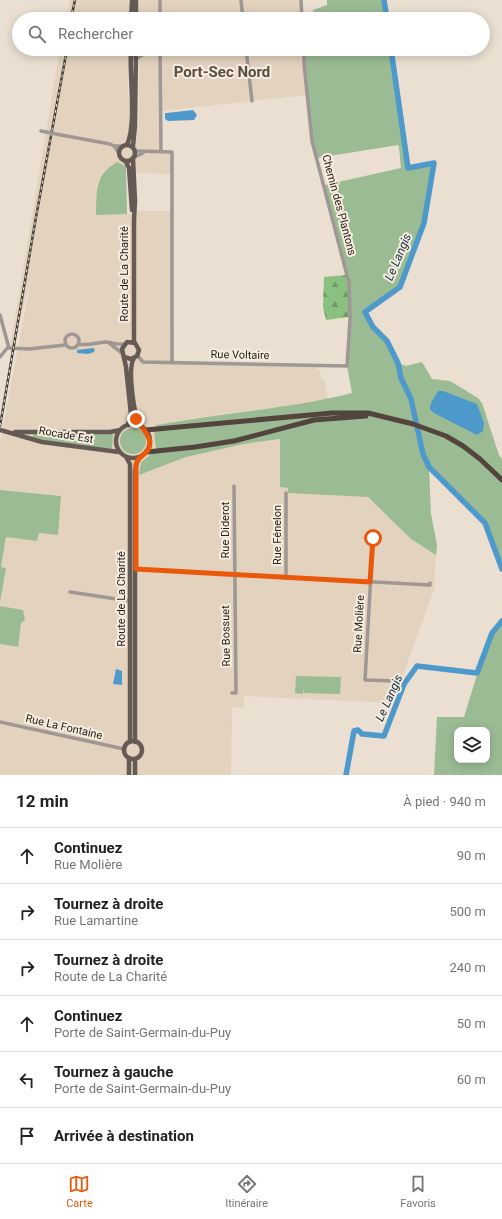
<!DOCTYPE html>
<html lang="fr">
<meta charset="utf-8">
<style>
body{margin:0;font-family:Roboto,sans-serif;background:#f6f6f6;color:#222}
.controls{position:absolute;right:12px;bottom:12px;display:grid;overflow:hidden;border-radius:8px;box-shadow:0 2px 10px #0003}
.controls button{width:36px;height:36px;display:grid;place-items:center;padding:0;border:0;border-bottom:1px solid #e0e0e0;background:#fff;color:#222;font:20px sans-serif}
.stop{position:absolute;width:12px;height:12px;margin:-9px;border:3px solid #ea580c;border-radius:50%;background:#fff}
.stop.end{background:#ea580c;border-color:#fff;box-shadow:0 1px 4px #0008}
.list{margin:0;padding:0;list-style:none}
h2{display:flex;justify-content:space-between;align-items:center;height:52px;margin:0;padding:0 16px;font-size:17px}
h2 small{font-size:13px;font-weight:400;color:#767676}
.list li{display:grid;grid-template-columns:26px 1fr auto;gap:12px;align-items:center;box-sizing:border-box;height:56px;padding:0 16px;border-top:1px solid #e0e0e0}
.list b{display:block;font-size:15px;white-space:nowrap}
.list p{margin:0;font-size:13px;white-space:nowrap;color:#767676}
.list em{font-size:13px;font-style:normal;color:#767676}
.icon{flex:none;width:22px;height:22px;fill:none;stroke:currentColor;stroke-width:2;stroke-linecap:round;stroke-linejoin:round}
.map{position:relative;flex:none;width:502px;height:775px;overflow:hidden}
.search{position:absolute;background:#fff;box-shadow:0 2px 10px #0003;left:12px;right:12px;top:12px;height:44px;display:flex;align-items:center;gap:10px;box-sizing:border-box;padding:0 14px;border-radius:22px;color:#767676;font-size:15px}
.sheet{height:388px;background:#fff}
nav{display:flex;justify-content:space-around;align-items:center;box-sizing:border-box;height:56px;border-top:1px solid #e0e0e0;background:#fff;font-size:11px;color:#767676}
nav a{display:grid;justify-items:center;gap:2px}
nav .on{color:#ea580c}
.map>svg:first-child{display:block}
.built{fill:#e2d2be}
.grass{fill:#9abb94;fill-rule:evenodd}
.forest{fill:url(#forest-firs)}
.water{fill:#4d99cb}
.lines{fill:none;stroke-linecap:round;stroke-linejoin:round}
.river{stroke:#4d99cb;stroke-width:5.5}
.minor{stroke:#9e9793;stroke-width:3.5}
.major{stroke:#665a54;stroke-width:4.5}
.highway{stroke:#53453e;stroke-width:5}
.rail-casing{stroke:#46403a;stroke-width:2.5}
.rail{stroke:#f7ecde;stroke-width:1;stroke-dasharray:3;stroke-linecap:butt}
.minor-bridge{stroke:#9e9793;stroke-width:3.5}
.route{stroke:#ea580c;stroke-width:5}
.labels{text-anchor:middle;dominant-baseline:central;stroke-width:4;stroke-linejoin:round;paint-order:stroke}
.street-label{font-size:11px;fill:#231f1a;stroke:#f7ecde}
.water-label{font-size:12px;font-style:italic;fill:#0c2e43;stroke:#f7ecde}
.district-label{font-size:15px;font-weight:bold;fill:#574e42;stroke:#f7ecde}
</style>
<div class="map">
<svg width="502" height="775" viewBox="0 0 502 775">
<defs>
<pattern id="forest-firs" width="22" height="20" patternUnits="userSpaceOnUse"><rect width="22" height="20" fill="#8ac080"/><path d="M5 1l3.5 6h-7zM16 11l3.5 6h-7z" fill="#709b68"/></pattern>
</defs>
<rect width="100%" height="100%" fill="#eadfd1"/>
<path class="built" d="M70,0H129V19H66Z
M139,0H301L302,19H139Z
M60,49H129L128,95L135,125H139V49H304L307,95L161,111V152H172V174L139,173L117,162L104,173L97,183L96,214H127L139,211H172L174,363L316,365L317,370H320L321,379L324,380L328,399L265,410H251L175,421L155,430L156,450L142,460L139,475L186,457L244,444L281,439L289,493L368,497L411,539L436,555L434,589L393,703L244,696V708L232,707L231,775H0V644L17,647L23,610L0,606L6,568L1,567L6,537L37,541L39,533L57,535L61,496L0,490V442L32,274L12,349L10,348Z"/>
<path class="grass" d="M327,0H384L387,19H314L313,10L327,5Z
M304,49H391L408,168L434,163L424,223L400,287L365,312L373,327L387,341L398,363L406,366L422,362L432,379L450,381L478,398L482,403L499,455L502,459V569L485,523L429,468L431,514L437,545L436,555L411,539L368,497L288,493V488L280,487V439L244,444L186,457L139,475L141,462L156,450L154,428L157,425C222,413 288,409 352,393L347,366L351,298L325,185L401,168L399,147L398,145L317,158L312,141Z
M117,162L126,166L127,214L96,215C97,190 94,176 117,162Z
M120 441a13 13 0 1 1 26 0a13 13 0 1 1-26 0Z
M33,433L113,434L112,449L47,441L33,438Z
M0,490L61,496L58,535L39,533L37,541L6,537L1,567L6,568L0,603Z
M0,606L23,610L25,620L21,623L18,647L0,644Z
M502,621V775H434L437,717H464L486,646L492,633ZM457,730H487V760H457Z
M296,676L341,677L340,694L304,693V687L303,694L295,693Z"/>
<path class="forest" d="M346,275L349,291L348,317L326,320L323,307L324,277Z"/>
<path class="water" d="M193,110L197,115L194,120L168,121L165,119V113H167Z
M93,348L95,350L94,352L88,354L77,353V350Z
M438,391H443L477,404L484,423L483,431L477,435L434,413L430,409L431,403Z
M116,669L122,671V685L113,684Z"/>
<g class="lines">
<path class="river" d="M384,0L387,19
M391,49L408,168L434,163L424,223L400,287L365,312L373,327L387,341L398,363L401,378L411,399L423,454L429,467L485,523L502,569
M346,775L354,731L358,730L362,734L384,736L404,684L417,666L477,673L492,633L502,621"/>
<path class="minor" d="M160,0V19
M241,0L243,19
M301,0L302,19
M160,49L161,152
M246,49L252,101
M136,59L147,52L158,49
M131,60L136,54L141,50
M61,135L110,144L114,146L119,153
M114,146H122
M136,151L172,152V363
M135,157L143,153
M0,315L9,348L29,349L65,345
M65 341a7 7 0 1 1 14 0a7 7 0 1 1-14 0Z
M109,343L122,353
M78,344C88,346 95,343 105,342C112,342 117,345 124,344
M137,355L143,362L347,366L350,320L349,283L312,141L304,64V49
M0,357L8,347
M286,493V578
M373,537L365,680L397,681
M136,569L430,585V583
M70,592L130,601
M232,693H236L234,486
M0,722L124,749"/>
<path class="major" d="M131,19L132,0
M136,19V0
M119 153a8 8 0 1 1 16 0a8 8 0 1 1-16 0Z
M127,145C137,122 129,76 131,49
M133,146L135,125L136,49
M133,159L135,201L134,220V343
M126,162L129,168L132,210
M124,357L131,359L137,356L139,350L135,343L127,342L122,349L126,367L131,415L128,425
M134,358C127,369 134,415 140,426
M116 441a17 17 0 1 1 34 0a17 17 0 1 1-34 0Z
M0,430L42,442L119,452
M15,432H110L120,430
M126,457L130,464V742
M124 750a9 9 0 1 1 18 0a9 9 0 1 1-18 0Z
M135,742V471L138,458
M129,775V759
M135,775V759"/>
<path class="highway" d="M146,430L332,413H368L413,424L446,436L463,446L480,459L502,480
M147,452L195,447L234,441L314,420L366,416"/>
<defs>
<path id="rail" d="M71,19L75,0
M0,426L36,217L67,49"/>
</defs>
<use href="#rail" class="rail-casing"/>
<use href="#rail" class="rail"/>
<path class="minor-bridge" d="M41,131L61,135"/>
</g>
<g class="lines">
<path class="route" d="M136,419C143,430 159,443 143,455C139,459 137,459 136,465V569L370,582L373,538"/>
</g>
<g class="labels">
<g class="street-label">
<text transform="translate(339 205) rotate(75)">Chemin des Plantons</text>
<text transform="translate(124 274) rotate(-90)">Route de La Charité</text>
<text transform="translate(240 355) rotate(1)">Rue Voltaire</text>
<text transform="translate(66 435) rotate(10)">Rocade Est</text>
<text transform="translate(225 530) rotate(-90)">Rue Diderot</text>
<text transform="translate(277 535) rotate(-90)">Rue Fénelon</text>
<text transform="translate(121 599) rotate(-90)">Route de La Charité</text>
<text transform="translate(359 624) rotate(-87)">Rue Molière</text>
<text transform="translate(226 636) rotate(-91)">Rue Bossuet</text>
<text transform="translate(64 727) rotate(13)">Rue La Fontaine</text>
</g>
<g class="water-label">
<text transform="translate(398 257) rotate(-67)">Le Langis</text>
<text transform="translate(389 698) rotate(-66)">Le Langis</text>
</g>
<g class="district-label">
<text x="222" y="72">Port-Sec Nord</text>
</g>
</g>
</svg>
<div class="controls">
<button><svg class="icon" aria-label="layers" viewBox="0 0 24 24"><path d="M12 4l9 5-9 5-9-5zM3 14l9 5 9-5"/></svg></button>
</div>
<div class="stop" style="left:373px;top:538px"></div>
<div class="stop end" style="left:136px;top:419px"></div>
<div class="search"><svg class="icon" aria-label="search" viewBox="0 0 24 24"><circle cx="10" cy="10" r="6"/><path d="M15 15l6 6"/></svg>Rechercher</div>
</div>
<section class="sheet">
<h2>12 min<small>À pied · 940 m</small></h2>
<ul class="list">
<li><svg class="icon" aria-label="ahead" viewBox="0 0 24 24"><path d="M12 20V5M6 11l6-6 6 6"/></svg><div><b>Continuez</b><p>Rue Molière</p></div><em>90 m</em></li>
<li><svg class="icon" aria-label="right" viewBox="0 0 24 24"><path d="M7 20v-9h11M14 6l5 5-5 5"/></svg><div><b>Tournez à droite</b><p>Rue Lamartine</p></div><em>500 m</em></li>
<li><svg class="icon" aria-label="right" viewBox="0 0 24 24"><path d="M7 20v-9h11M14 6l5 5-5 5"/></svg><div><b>Tournez à droite</b><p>Route de La Charité</p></div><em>240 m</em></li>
<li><svg class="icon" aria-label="ahead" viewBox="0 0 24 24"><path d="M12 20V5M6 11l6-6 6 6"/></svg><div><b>Continuez</b><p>Porte de Saint-Germain-du-Puy</p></div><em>50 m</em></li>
<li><svg class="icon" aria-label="left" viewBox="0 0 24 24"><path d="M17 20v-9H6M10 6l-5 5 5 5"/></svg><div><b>Tournez à gauche</b><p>Porte de Saint-Germain-du-Puy</p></div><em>60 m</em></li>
<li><svg class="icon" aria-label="arrive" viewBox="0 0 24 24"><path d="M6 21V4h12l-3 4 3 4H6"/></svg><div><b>Arrivée à destination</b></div></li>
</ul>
</section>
<nav>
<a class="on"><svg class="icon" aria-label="map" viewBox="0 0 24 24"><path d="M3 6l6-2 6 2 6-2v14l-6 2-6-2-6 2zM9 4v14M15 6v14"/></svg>Carte</a>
<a><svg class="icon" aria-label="directions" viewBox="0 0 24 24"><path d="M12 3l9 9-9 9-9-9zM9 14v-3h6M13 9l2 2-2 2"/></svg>Itinéraire</a>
<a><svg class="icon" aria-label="saved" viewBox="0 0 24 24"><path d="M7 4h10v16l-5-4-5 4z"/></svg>Favoris</a>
</nav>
